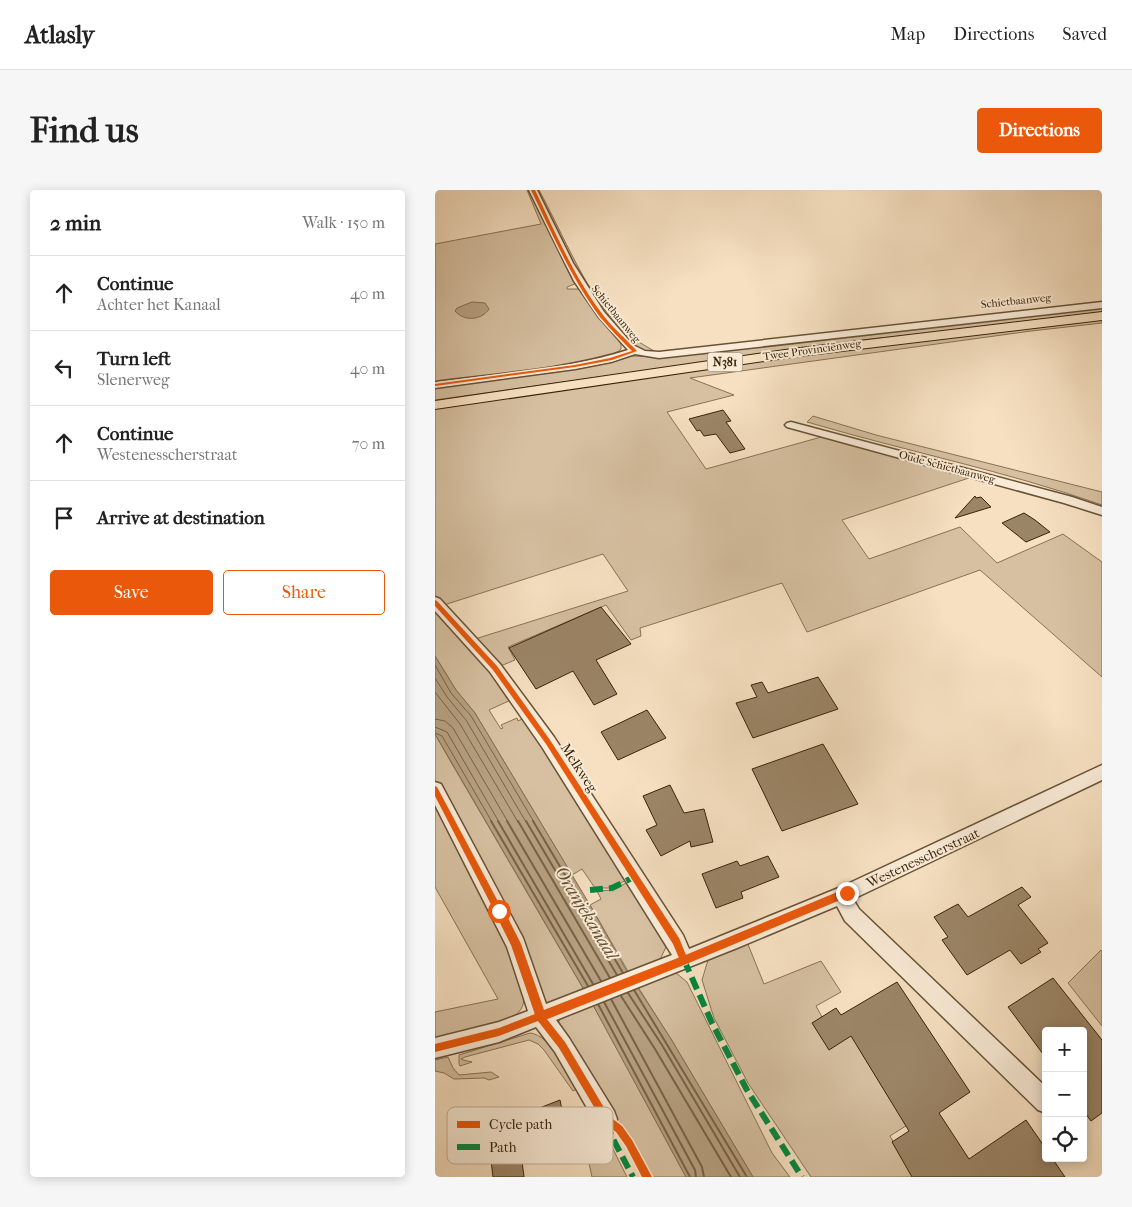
<!DOCTYPE html>
<meta charset="utf-8">
<style>
body{margin:0;font-family:"IM FELL French Canon",serif;background:#f6f6f6;color:#222}
.controls{position:absolute;right:15px;bottom:15px;display:grid;overflow:hidden;border-radius:5px;box-shadow:0 2px 12px #0003}
.controls button{width:45px;height:45px;display:grid;place-items:center;padding:0;border:0;border-bottom:1px solid #e0e0e0;background:#fff;color:#222;font:25px sans-serif}
.stop{position:absolute;width:15px;height:15px;margin:-11px;border:4px solid #ea580c;border-radius:50%;background:#fff}
.stop.end{background:#ea580c;border-color:#fff;box-shadow:0 1px 5px #0008}
.list{margin:0;padding:0;list-style:none}
h2{display:flex;justify-content:space-between;align-items:center;height:65px;margin:0;padding:0 20px;font-size:21px}
h2 small{font-size:16px;font-weight:400;color:#767676}
.list li{display:grid;grid-template-columns:32px 1fr auto;gap:15px;align-items:center;box-sizing:border-box;height:75px;padding:0 20px;border-top:1px solid #e0e0e0}
.list b{display:block;font-size:19px;white-space:nowrap}
.list p{margin:0;font-size:16px;white-space:nowrap;color:#767676}
.list em{font-size:16px;font-style:normal;color:#767676}
.actions{display:flex;gap:10px;padding:15px 20px}
.actions a{flex:1;padding:11px 0;border:1px solid #ea580c;border-radius:5px;text-align:center;font-size:18px;color:#ea580c}
.actions .main{background:#ea580c;color:#fff}
.icon{flex:none;width:28px;height:28px;fill:none;stroke:currentColor;stroke-width:2;stroke-linecap:round;stroke-linejoin:round}
.map{position:relative;flex:none;width:667px;height:987px;overflow:hidden;border-radius:5px}
header{display:flex;align-items:center;gap:30px;box-sizing:border-box;height:70px;padding:0 25px;background:#fff;border-bottom:1px solid #e0e0e0}
header strong{font-size:24px}
nav{display:flex;gap:28px;margin-inline-start:auto;font-size:18px}
.intro{display:flex;align-items:center;justify-content:space-between;box-sizing:border-box;height:120px;padding:0 30px}
h1{margin:0;font-size:35px}
.button{padding:12px 22px;border-radius:5px;background:#ea580c;color:#fff;font-size:18px;font-weight:700}
main{display:flex;gap:30px;padding:0 30px}
aside{flex:1;background:#fff;border-radius:5px;box-shadow:0 2px 12px #0003}
.map>svg:first-child{display:block}
.green{fill:#d6c0a1;stroke:#887254}
.water{fill:#b6a081;stroke:#846e50}
.lines{fill:none;stroke-linecap:round;stroke-linejoin:round}
.shore-far1{stroke:#786244;stroke-width:1}
.shore{stroke:#786244;stroke-width:2}
.building{fill:#9b8567;stroke:#392306}
.minor-casing{stroke:#685235;stroke-width:3}
.major-casing{stroke:#392306;stroke-width:2}
.minor{fill:#f9ebd7;fill-rule:evenodd}
.major{fill:#f6e0c1;fill-rule:evenodd}
.quiet{stroke:#00873e;stroke-width:6;stroke-dasharray:13 6;stroke-linecap:butt}
.cycleway-casing{stroke:#f9ebd7;stroke-width:3}
.cycleway{fill:#e8590c;fill-rule:evenodd}
.route{fill:#ea580c}
.labels{text-anchor:middle;dominant-baseline:central;stroke-width:4;stroke-linejoin:round;paint-order:stroke}
.far-street-label{font-size:11px;fill:#392306;stroke:#f9ebd7}
.shield{fill:#f9ebd7;stroke:#735f45;stroke-width:1}
.shield-label{font-size:12px;font-weight:bold;fill:#392306}
.street-label{font-size:14px;fill:#392306;stroke:#f9ebd7}
.near-water-label{font-size:18px;font-style:italic;fill:#654f31;stroke:#f9ebd7}
.key{fill:#f9ebd7;stroke:#bfaf98;stroke-width:1}
.key-label{font-size:14px;fill:#392306}
</style>
<header>
<strong>Atlasly</strong>
<nav><a>Map</a><a>Directions</a><a>Saved</a></nav>
</header>
<div class="intro"><h1>Find us</h1><a class="button">Directions</a></div>
<main>
<aside>
<h2>2 min<small>Walk · 150 m</small></h2>
<ul class="list">
<li><svg class="icon" aria-label="ahead" viewBox="0 0 24 24"><path d="M12 20V5M6 11l6-6 6 6"/></svg><div><b>Continue</b><p>Achter het Kanaal</p></div><em>40 m</em></li>
<li><svg class="icon" aria-label="left" viewBox="0 0 24 24"><path d="M17 20v-9H6M10 6l-5 5 5 5"/></svg><div><b>Turn left</b><p>Slenerweg</p></div><em>40 m</em></li>
<li><svg class="icon" aria-label="ahead" viewBox="0 0 24 24"><path d="M12 20V5M6 11l6-6 6 6"/></svg><div><b>Continue</b><p>Westenesscherstraat</p></div><em>70 m</em></li>
<li><svg class="icon" aria-label="arrive" viewBox="0 0 24 24"><path d="M6 21V4h12l-3 4 3 4H6"/></svg><div><b>Arrive at destination</b></div></li>
</ul>
<div class="actions"><a class="main">Save</a><a>Share</a></div>
</aside>
<div class="map">
<svg width="667" height="987" viewBox="0 0 667 987">
<rect width="100%" height="100%" fill="#f6e0c1"/>
<filter id="stains"><feTurbulence type="fractalNoise" baseFrequency=".004" numOctaves="4"/><feColorMatrix values="0 0 0 0 .2 0 0 0 0 .09 0 0 0 0 .02 0 0 0 .5 -.17"/></filter>
<radialGradient id="worn" r=".72"><stop offset=".6" stop-color="#630" stop-opacity="0"/><stop offset="1" stop-color="#630" stop-opacity=".3"/></radialGradient>
<path class="green" d="M92,0H97L142,93L132,97V99H146L186,154V159C171,176 30,189 0,194V54L106,34Z
M100,0H104C127,42 153,108 187,139C198,149 210,156 223,163C173,165 119,39 100,0Z
M667,116V124L436,149L0,210V197L167,173L197,166L225,167Z
M667,129V133L596,141L255,188L299,205L232,222L271,279L390,246L540,286L407,330L434,369L525,337L562,373L628,344L667,372V487L545,380L372,442L347,393L205,438L206,446L196,450L171,415L73,457L80,470L63,477L40,449L193,401L168,364L9,415L0,406V218L342,168Z
M378,226L441,245L667,302V315C571,281 470,261 372,232Z
M0,417L23,441L78,509L54,520L66,539L68,538L66,535L82,528L83,531L91,527L191,690L177,698H160L147,679L137,685L40,523L21,500L0,466Z
M0,544L17,574L149,800L117,814L108,811L0,591Z
M0,611L68,742L89,807C89,817 85,822 77,828L0,849V822L63,809L0,697Z
M193,692L231,757L224,772L194,783L155,715L166,709L162,701L177,700Z
M312,752L329,794L386,771L406,802L381,816L393,838L415,826L477,932L455,946L478,987H376L313,893L279,828L267,790L273,770Z
M666,760L667,761V836L633,793Z
M230,783H241L252,792L337,963L355,987H318L236,849L203,797Z
M158,815L251,987H215L194,947L178,928L123,834L126,826Z
M95,843C115,845 134,881 145,897L138,901L109,860L103,854L94,850L30,867L26,869L28,870L37,872L25,876L24,874V865Z
M13,867L18,878L24,885L56,882L64,887L54,890L49,888L19,889L9,883L0,881V870Z
M157,917L192,987H157L145,932Z"/>
<path class="water" d="M37,112L50,113L54,119C47,130 29,132 20,121L22,118Z
M0,466L21,500L40,523L155,715L190,778L236,849L318,987H251L158,815L0,544Z"/>
<g class="lines">
<path class="shore-far1" d="M0,475L16,503L36,526L99,632
M0,488L12,507L31,530L91,632
M0,502L25,534L83,632
M0,529L10,531L18,538L73,632
M0,537L12,542L64,632
M0,543L7,546L57,632"/>
<path class="shore" d="M56,631L153,796
M63,631L158,794
M72,631L166,791
M83,631L175,788
M91,631L182,785
M98,631L188,783
M199,800L312,987
M193,803L227,855L305,987
M186,806L220,859L296,987
M176,809L267,977L269,987
M169,812L260,980L261,987
M163,814L255,987"/>
</g>
<path class="building" d="M288,220L296,231L291,232L310,259L295,263L281,244L269,246L265,240L262,241L254,229Z
M540,306L541,308L546,307L556,317L520,328Z
M589,323L600,330L615,342L591,352L567,333Z
M166,417L196,454L161,470L182,504L159,515L138,481L101,499L74,458Z
M383,487L403,519L318,548L301,513L322,507L316,495L327,492L333,503Z
M212,520L231,548L183,570L166,542Z
M388,554L423,614L347,641L317,579Z
M235,595L249,623L269,619L278,652L256,657L255,651L226,666L211,640L222,635L208,606Z
M333,666L344,687L306,702L308,708L281,718L267,684L302,671L305,676Z
M587,697L596,707L583,715L613,753L603,759L606,762L586,774L575,760L532,785L507,750L513,747L499,727L523,714L533,727Z
M618,788L667,850V923L656,931L648,920V841H611V868L573,817Z
M462,792L535,902L504,923L534,969L591,930L611,959V968H617L630,987H477L457,952L474,941L416,846L394,860L377,833L401,818L406,825Z
M125,910L129,930L125,931L128,947L86,963L89,987H58L55,962L98,946L94,922Z"/>
<g class="lines">
<defs>
<path id="minor" d="M94,0H102L138,73L169,122L198,155L210,161L224,162L667,112V118L224,168L200,164L176,172L140,179L0,198V192C61,184 134,179 193,160L163,126L139,91Z
M356,232L637,307L667,317V325L629,313L352,237L350,235L352,233Z
M0,407L5,409L65,474L119,547L248,745L254,759L406,697L667,575V590L418,709L424,719L611,897V923L603,920L410,731L402,716L302,758L121,830L134,848L179,921L182,929L179,937L171,940L163,937L120,862L101,837L64,852L0,868V848L64,832L93,821L72,757L0,615V592L6,594L88,748L111,814L237,765L107,557L55,482L0,421Z"/>
<path id="major" d="M667,122V130L357,167L0,219V211L357,159Z"/>
</defs>
<use href="#minor" class="minor-casing"/>
<use href="#major" class="major-casing"/>
<use href="#minor" class="minor"/>
<use href="#major" class="major"/>
<path class="quiet" d="M155,700L177,698L199,687
M249,770L277,833L312,900L367,987
M172,932L177,947L198,987"/>
<defs>
<path id="cycleway" d="M96,0H100C120,42 139,87 168,125C178,138 191,149 202,161L177,170L140,177L0,196V194L140,175L175,168L197,161C186,150 175,139 165,127C136,88 117,43 96,0Z
M0,410L2,411L62,476L115,550L244,748L253,770L252,773L111,828L130,852L174,926L187,936L197,950L217,987H207L191,956L181,942L168,932L124,858L103,831L64,846L0,862V854L64,838L100,824L77,755L0,606V596L2,597L84,751L107,821L244,768L238,754L111,554L58,480L0,416Z"/>
</defs>
<use href="#cycleway" class="cycleway-casing"/>
<use href="#cycleway" class="cycleway"/>
</g>
<path class="route" d="M412,698L415,700V706L249,775L105,832L102,830L76,755L59,721L61,718H68L86,754L109,820L248,766Z"/>
<g class="labels">
<g class="far-street-label">
<text transform="translate(581 111) rotate(-6)">Schietbaanweg</text>
<text transform="translate(181 124) rotate(51)">Schietbaanweg</text>
<text transform="translate(377 160) rotate(-8)">Twee Provinciënweg</text>
<text transform="translate(512 277) rotate(15)">Oude Schietbaanweg</text>
</g>
<rect class="shield" x="272.5" y="162.5" width="35" height="19" rx="4"/>
<g class="shield-label">
<text x="290" y="172">N381</text>
</g>
<g class="street-label">
<text transform="translate(144 578) rotate(57)">Melkweg</text>
<text transform="translate(488 668) rotate(-25)">Westenesscherstraat</text>
</g>
<g class="near-water-label">
<text transform="translate(151 723) rotate(59)">Oranjekanaal</text>
</g>
</g>
<rect x="12" y="917" width="166" height="57" rx="8" class="key"/>
<rect x="22" y="931" width="23" height="7" fill="#e8590c"/>
<rect x="22" y="954" width="23" height="6" fill="#00873e"/>
<g class="key-label">
<text x="54" y="939">Cycle path</text>
<text x="54" y="962">Path</text>
</g>
<rect width="100%" height="100%" filter="url(#stains)"/>
<rect width="100%" height="100%" fill="url(#worn)"/>
</svg>
<div class="controls">
<button>+</button>
<button>−</button>
<button><svg class="icon" aria-label="locate" viewBox="0 0 24 24"><circle cx="12" cy="12" r="6"/><path d="M12 2v4M12 18v4M2 12h4M18 12h4"/></svg></button>
</div>
<div class="stop" style="left:64px;top:721px"></div>
<div class="stop end" style="left:412px;top:703px"></div>
</div>
</main>
